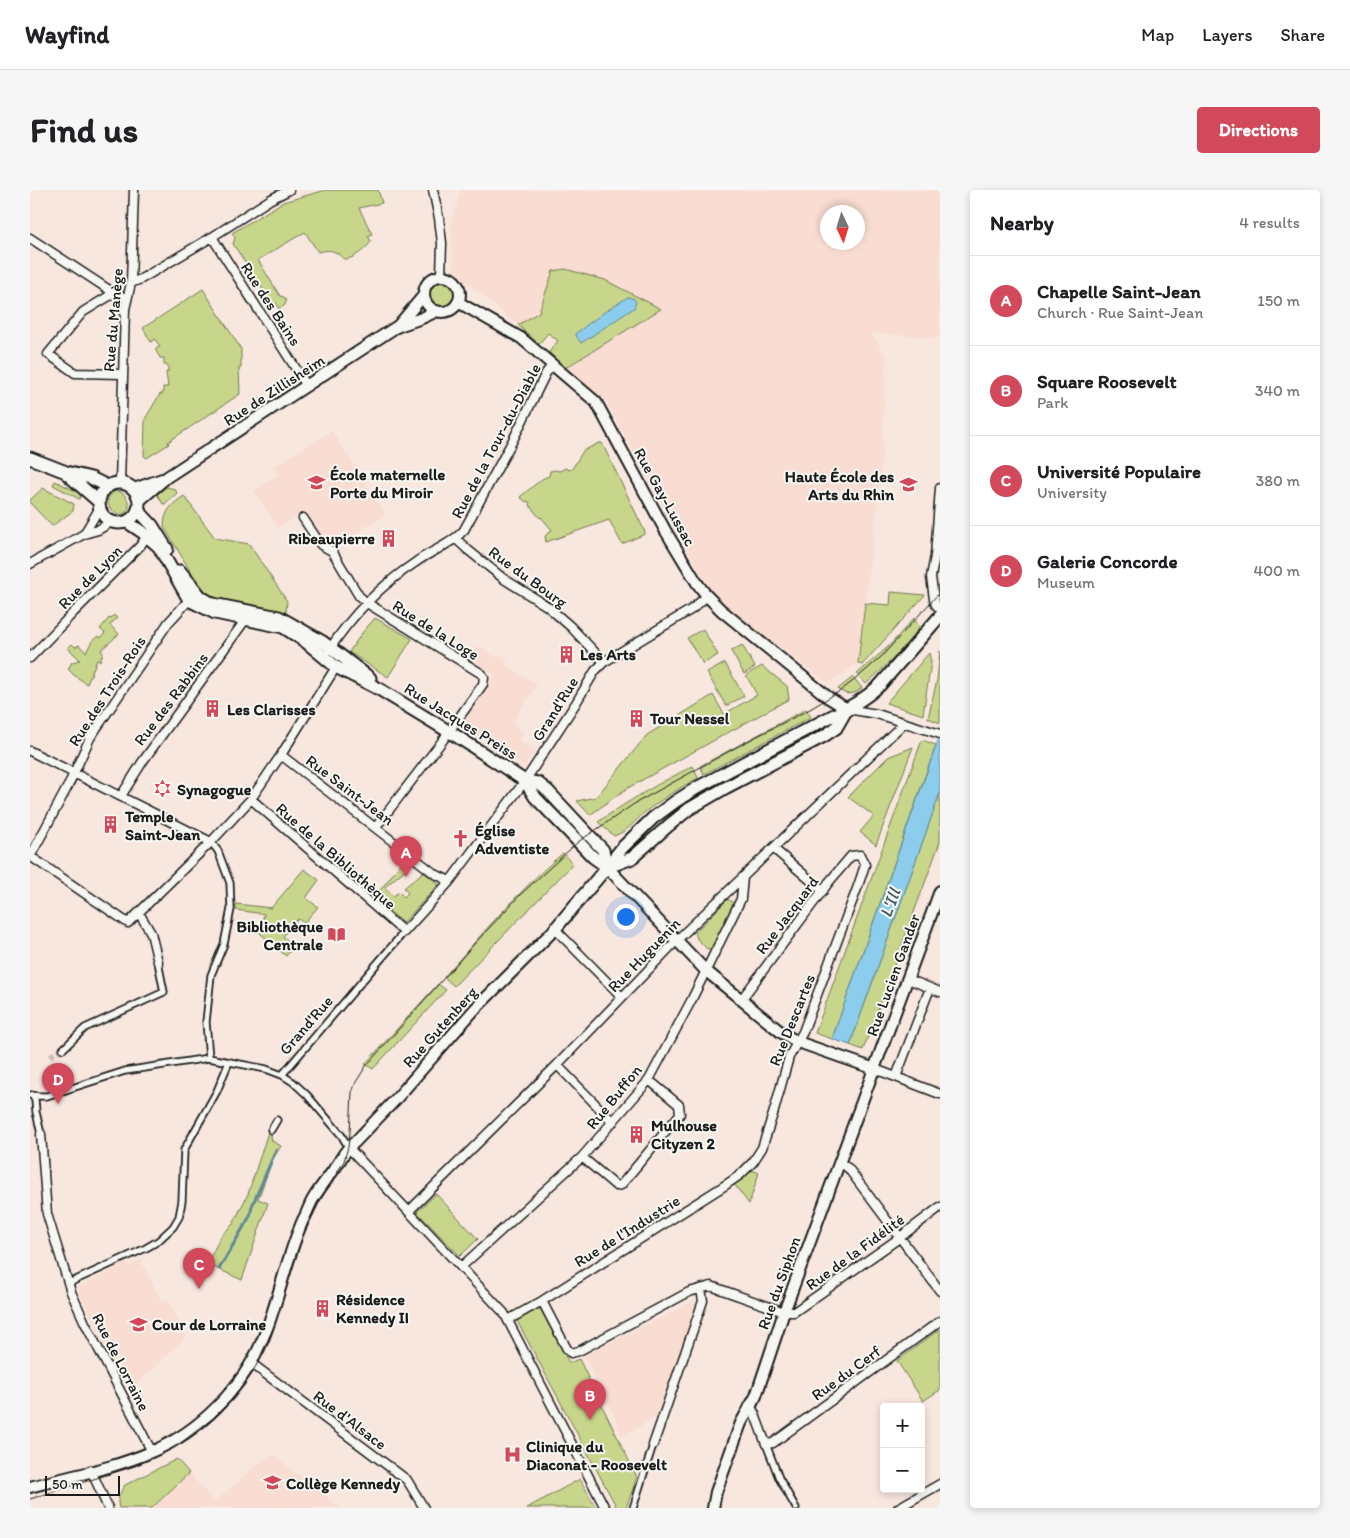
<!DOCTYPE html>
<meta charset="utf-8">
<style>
body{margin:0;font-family:Itim,sans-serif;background:#f6f6f6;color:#202124}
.controls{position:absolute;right:15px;bottom:15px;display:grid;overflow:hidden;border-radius:5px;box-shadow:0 2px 8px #0003}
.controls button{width:45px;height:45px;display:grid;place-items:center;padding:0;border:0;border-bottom:1px solid #e0e0e0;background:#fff;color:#202124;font:25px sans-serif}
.compass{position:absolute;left:790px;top:15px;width:45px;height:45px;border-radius:50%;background:#fff;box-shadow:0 2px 8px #0003;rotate:176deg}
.scale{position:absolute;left:15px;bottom:12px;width:75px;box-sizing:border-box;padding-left:5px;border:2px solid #1c1c1c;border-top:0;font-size:14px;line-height:18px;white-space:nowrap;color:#1c1c1c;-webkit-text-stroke:4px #f6f6f2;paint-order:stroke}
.you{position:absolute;left:595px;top:726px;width:18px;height:18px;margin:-12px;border:4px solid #fff;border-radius:50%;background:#1a73e8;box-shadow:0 0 0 8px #1a73e833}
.badge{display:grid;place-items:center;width:32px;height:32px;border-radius:50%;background:#d1495b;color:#fff;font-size:16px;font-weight:700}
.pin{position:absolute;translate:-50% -41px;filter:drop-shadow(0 1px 2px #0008)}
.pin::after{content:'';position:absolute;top:26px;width:18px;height:15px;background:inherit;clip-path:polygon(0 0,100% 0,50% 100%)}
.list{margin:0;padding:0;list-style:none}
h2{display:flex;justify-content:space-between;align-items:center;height:65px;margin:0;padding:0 20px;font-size:21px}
h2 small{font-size:16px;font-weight:400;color:#757577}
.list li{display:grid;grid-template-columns:32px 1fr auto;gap:15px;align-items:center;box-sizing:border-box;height:90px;padding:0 20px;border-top:1px solid #e0e0e0}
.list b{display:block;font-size:19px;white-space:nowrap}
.list p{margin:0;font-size:16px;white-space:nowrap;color:#757577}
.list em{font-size:16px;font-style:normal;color:#757577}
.map{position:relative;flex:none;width:910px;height:1318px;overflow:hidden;border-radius:5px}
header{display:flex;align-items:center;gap:30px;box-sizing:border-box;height:70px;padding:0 25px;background:#fff;border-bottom:1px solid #e0e0e0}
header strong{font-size:24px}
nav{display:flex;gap:28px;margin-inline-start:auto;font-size:18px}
.intro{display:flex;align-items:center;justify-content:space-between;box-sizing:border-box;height:120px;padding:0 30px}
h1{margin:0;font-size:35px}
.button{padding:12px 22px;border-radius:5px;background:#d1495b;color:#fff;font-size:18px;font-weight:700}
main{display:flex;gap:30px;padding:0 30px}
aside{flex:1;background:#fff;border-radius:5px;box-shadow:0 2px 8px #0003}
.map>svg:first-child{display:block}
.built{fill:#f9dcd2;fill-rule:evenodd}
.green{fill:#c7d68a;stroke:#727953}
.water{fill:#8ccded;stroke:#5f8699}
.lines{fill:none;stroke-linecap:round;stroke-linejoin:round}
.stream{stroke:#5f8699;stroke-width:3}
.pedestrian-tunnel{stroke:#ccbeb8;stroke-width:5.5;stroke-dasharray:5.5 3;stroke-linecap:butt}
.pedestrian-casing{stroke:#1c1c1c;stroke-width:9}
.minor-casing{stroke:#1c1c1c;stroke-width:11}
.tertiary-casing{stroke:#1c1c1c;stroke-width:14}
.secondary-casing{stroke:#1c1c1c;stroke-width:15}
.pedestrian{stroke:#f6f6f2;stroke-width:5.5}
.minor{stroke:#f6f6f2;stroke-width:8}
.tertiary{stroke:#f6f6f2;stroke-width:10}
.secondary{stroke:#f6f6f2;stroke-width:11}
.tram{stroke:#1c1c1c;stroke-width:1}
.labels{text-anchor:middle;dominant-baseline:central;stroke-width:4;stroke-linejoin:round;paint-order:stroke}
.street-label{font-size:16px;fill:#1c1c1c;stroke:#f6f6f2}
.poi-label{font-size:16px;font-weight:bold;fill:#1c1c1c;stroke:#f6f6f2;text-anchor:start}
.water-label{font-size:18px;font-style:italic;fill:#435a65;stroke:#f6f6f2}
</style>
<header>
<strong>Wayfind</strong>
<nav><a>Map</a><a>Layers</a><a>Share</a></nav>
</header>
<div class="intro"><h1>Find us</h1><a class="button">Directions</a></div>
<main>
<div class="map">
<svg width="910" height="1318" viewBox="0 0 910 1318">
<rect width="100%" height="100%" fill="#f8e7df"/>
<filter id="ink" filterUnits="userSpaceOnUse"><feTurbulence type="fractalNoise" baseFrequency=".02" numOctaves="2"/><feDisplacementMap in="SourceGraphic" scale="10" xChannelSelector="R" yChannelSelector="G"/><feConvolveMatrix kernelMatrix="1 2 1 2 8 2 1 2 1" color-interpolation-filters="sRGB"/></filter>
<g filter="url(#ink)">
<path class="built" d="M431,0H910V148L841,143L856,166L851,283L828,473L799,493L688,414L575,210L535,178L630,119L523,82L509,122L488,135L424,82L421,35ZM798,22H828V52H798Z
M302,241L355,324L308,355H297L274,321L248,338L224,301L248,285L243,277Z
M447,455L467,468L469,464L478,469L475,474L507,495L483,531L484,536L494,542L489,550L505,561L494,577L431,536L465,485L439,468Z
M110,1069L132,1112L137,1109L156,1147L99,1201L47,1098L96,1073L100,1075Z
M664,1111L667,1116L627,1225L593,1247L585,1232L587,1231L554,1166Z
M243,1265L311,1318H122L159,1283L185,1312L235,1268Z"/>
<path class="green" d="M296,0H348L352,13L329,18L342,44L338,46L341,51C339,57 321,71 314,69C312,68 310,65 308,64C301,59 296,60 288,62L275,42L228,70L250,106L254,107L256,111L255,115L249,119L246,113L243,115L203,54L205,48L202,43L253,12Z
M535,79L575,90L631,119L535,178L519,162L528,151L518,143L509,154L488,135L509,122L523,81Z
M400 104a12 12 0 1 1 24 0a12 12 0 1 1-24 0Z
M173,99L211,159V178H209L210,204L138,252L139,254L117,268L114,266L115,229L130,204H133V197H138L136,182H138V175H134V168H130L125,159L130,157L125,149L121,152L113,138Z
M569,253H572L615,342V344L592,354L579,330L516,352L515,346L522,340L511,327L510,328L499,315L500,314L498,311L496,312L490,307L512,289L519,286L520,281L525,280L529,281L536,278L538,280L542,279L553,261Z
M25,291L52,304L49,309L23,295Z
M137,297L145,299L147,303L135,314H133L127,304Z
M13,298L44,314L43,321L22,336L0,313V310Z
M87,301C95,302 99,310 99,318L94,324C79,326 70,306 87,301Z
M154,306L185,348L219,354L257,411L256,422L186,408L176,402L161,382L134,337C134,321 142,314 154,306Z
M861,402L895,405L832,475L828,473L835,413L860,415Z
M84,425L87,428L80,435L89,444L71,460L73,463L70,471L67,470L57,494L45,486L38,479L42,472L50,470L38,458L42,454L45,457L49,455L56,462L62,451L68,446L71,448L75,443L70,439L79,428L80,429Z
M345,428L382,449L358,487L319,462L332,443Z
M884,428L889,437C880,455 851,480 836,494L827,484L860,455Z
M673,439L688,465L673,474L657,448Z
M712,455L725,477L714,484L701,461Z
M910,461V533L898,528L907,490Z
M899,463L901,472L893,525L856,513Z
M695,473L714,506L696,516L677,483Z
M732,476L757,496L759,509L596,599L560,625L547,611L566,607L617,545L683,505L694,524L727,505L716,485Z
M823,487L832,498C824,505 816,506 808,499Z
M776,519L781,527L674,584L670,576Z
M892,550L906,555L802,849L785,843Z
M883,557L846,655L830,642L844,626L818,607L858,567Z
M663,576L668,588C649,598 632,609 615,622C605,631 597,642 584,646L568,632C598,611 629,593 663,576Z
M910,603V652L833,860L820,855Z
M533,663L543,674L424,796L414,787C452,744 489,700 533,663Z
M376,667L383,673L355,697L363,706L369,702L374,707L378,703L374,698L393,682L409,694L373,733L344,708Z
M274,679L289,690L276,708L288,717L274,733L268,729L253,746L264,756L256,766L230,743V740L234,724L206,720V714L241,718Z
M698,709L705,714L682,758L677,759L667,749L665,742Z
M408,794L416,800L343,879L335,874Z
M239,939L243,942L241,946L242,951L251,956L243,969L228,1009L238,1013L212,1090L177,1074L191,1046L203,1034L218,1004Z
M722,980L729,983L719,1014L704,994Z
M406,1004L448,1049L430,1066L387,1022Z
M510,1118L539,1173L549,1169L607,1287L596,1318H587L487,1131Z
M910,1139V1200L893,1211L867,1171Z
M147,1269L159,1283L122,1318H89C86,1310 90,1302 95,1295Z
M550,1289L566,1318H497Z"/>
<path class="water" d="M598,107L604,109L606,112L604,118L551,153L545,144L573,123Z
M910,545V603L820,855L802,849Z"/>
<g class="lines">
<path class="stream" d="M189,1079L220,1026L222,1016L246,960"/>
<path class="pedestrian-tunnel" d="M20,866L33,859"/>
<defs>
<path id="pedestrian" d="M33,859L55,838L134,802L128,772
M179,868L176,832L181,785L194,754L201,719L200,693L188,661L181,652
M252,885L374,742
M0,905L8,906H17L95,881L179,868L236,879L252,885L263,892L277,905L312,946L318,957
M2,905L5,910L6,922L11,944
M241,940L247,930
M39,1093L116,1058L128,1051L143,1037L149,1027L152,1011L154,960L187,901L199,872
M736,1254L749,1288L766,1318
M603,1318L623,1255"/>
<path id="minor" d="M403,0L409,28L412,53L411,86
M182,47L277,196
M0,48L84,103L97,109
M101,93L111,89L182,47L241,9L259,0
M84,103L53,122L18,164L45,183L92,184
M90,293L95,119L101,93L104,0
M910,298L905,366L901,387L904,409L906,415L910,419
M273,328L291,355L302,361L329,406L337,413L452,484L454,488L453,494L413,550L346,637
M54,344L69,319
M425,348L438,360L474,389L517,416L541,437L574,472
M0,374L54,344L68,340L81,332
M299,460C322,425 351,395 386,372C401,361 422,354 434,340L483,250L516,183L523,174
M0,468L44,422L110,356L117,346
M817,519L847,524L910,544
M0,561L181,652
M251,565L405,684L420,691
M91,606L113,571L216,429
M221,609L374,742L420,691L495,591L546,513L565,481L574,472L662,419L677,406
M743,658L793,701
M0,666L98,733L181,652L221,609L251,565L306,477
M0,667L38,596L60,548L138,433L159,410
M109,723L121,743L128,772
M525,739L592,807
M878,789L910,802
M527,875L583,932
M845,879L910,904
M866,887L900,798
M11,944L17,1024L41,1102L55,1133L122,1262
M318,957L474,1123L575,1318
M552,967L586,996L591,995L650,924L649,915L619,890
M809,972L818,978L910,1101
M379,1021L527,875L647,750L874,533
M431,1077L552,967L619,890L661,811L711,709L713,687
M512,1111L537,1159L541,1163L549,1161L659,1102L681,1096L754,1122H764L865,1051L910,1017
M478,1130L512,1111L697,994L710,985L723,972L732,958L744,921L759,867L773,842L828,696L835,675L830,665L821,666L799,692L711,810
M221,1173L377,1290L394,1318
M719,1215L724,1222L736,1254L743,1253L910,1131
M623,1255L673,1111L671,1099
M61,1280L78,1318
M868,1318L910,1294"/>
<path id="tertiary" d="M394 104a18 18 0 1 1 36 0a18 18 0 1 1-36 0Z
M428,112L491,148L566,212L635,340L667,393L677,406L691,420L799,508L817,519
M367,137L394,105
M104,299L132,289
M109,311L137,287L366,137L392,128L407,121
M577,677L675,780L752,843L768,852L845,879
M0,1297C40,1286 82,1279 121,1262C169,1242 213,1198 233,1149C249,1110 256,1068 273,1030C277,1023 279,1016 283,1009C290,997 299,987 307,975C313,966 316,958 325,952L366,909L444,820L525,739
M683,1318L686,1302L711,1233L726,1206L754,1122L910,701"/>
<path id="secondary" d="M0,268L36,282L61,288L77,296
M37,284L68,311
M69 313a20 20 0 1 1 40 0a20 20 0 1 1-40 0Z
M108,320L122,335L137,359
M97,332L112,342L129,357L159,410L185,423L253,437L276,452L306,477L349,499L431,549L495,591L505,607L537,640L563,667L577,677
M150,381L171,407L183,414L249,427L293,452L340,488
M495,591L508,593L518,601L573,660L577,677
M578,677L602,668L638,636L659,619L695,598L794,546L806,538L817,519
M525,739L577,677L592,658L623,628L646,611L670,596L800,527C818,519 835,509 850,495L910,426"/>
</defs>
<use href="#pedestrian" class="pedestrian-casing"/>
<use href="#minor" class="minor-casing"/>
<use href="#tertiary" class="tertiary-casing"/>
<use href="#secondary" class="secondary-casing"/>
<use href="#pedestrian" class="pedestrian"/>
<use href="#minor" class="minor"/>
<use href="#tertiary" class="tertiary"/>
<use href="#secondary" class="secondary"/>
<path class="tram" d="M0,1309L105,1276L145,1257L160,1246L183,1228L202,1209L215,1192L226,1176L245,1134L273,1046L291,1009L314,971L318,957L320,942L322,902L326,892L336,876L445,753L491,704L548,652L604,614L714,553L780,519L810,501L827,488L851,467L910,402"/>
</g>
</g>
<defs>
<symbol id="school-bare" viewBox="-9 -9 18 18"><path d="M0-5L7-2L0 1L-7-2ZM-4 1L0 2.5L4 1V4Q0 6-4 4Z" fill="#d1495b" stroke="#f6f6f2" stroke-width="2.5" paint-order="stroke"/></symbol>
<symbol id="university-bare" viewBox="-9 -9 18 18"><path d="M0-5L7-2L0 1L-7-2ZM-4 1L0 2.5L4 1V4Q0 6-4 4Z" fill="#d1495b" stroke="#f6f6f2" stroke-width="2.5" paint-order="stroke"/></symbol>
<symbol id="building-bare" viewBox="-9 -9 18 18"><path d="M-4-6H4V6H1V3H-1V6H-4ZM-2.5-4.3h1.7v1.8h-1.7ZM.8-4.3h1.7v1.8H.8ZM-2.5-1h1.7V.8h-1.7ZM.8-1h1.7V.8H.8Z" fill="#d1495b" stroke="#f6f6f2" stroke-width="2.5" paint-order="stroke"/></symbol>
<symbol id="synagogue-bare" viewBox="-9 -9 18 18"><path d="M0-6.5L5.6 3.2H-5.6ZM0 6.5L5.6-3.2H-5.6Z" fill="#d1495b" stroke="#f6f6f2" stroke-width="2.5" paint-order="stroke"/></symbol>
<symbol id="church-bare" viewBox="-9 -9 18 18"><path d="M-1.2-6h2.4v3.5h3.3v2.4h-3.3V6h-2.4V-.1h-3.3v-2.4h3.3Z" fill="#d1495b" stroke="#f6f6f2" stroke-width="2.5" paint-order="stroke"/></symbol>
<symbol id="library-bare" viewBox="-9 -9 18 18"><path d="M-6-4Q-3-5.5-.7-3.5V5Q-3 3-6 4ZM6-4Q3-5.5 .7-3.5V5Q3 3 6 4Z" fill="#d1495b" stroke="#f6f6f2" stroke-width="2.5" paint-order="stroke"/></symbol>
<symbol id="hospital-bare" viewBox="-9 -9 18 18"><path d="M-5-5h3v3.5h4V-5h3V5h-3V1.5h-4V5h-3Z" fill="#d1495b" stroke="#f6f6f2" stroke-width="2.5" paint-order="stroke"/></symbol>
</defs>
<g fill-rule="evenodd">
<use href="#school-bare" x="274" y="280" width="25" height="25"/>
<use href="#university-bare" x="866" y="282" width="25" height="25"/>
<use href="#building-bare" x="346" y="336" width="25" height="25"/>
<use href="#building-bare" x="524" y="452" width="25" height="25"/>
<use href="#building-bare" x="170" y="506" width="25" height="25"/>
<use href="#building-bare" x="594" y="516" width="25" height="25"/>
<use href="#synagogue-bare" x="120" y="586" width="25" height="25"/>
<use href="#building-bare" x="68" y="622" width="25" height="25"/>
<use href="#church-bare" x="418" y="636" width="25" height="25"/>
<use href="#library-bare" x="294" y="732" width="25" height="25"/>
<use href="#building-bare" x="594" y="932" width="25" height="25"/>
<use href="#building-bare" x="280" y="1106" width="25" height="25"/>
<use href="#school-bare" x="96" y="1122" width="25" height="25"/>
<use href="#hospital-bare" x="470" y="1252" width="25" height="25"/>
<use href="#school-bare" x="230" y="1280" width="25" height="25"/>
</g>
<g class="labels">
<g class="street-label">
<text transform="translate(241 114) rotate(57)">Rue des Bains</text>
<text transform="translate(83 130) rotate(-85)">Rue du Manège</text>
<text transform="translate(244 200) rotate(-33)">Rue de Zillisheim</text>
<text transform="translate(466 251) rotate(-62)">Rue de la Tour-du-Diable</text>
<text transform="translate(635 307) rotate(61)">Rue Gay-Lussac</text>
<text transform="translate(60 387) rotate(-45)">Rue de Lyon</text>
<text transform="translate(498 387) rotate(36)">Rue du Bourg</text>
<text transform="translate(406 440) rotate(32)">Rue de la Loge</text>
<text transform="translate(77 501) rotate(-57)">Rue des Trois-Rois</text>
<text transform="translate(141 509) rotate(-53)">Rue des Rabbins</text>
<text transform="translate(525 519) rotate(-58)">Grand'Rue</text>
<text transform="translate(431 531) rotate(32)">Rue Jacques Preiss</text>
<text transform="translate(320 600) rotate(37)">Rue Saint-Jean</text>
<text transform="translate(306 666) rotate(41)">Rue de la Bibliothèque</text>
<text transform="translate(757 725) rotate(-53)">Rue Jacquard</text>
<text transform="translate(614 765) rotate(-46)">Rue Huguenin</text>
<text transform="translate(863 785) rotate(-70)">Rue Lucien Gander</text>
<text transform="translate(762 830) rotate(-68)">Rue Descartes</text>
<text transform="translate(276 835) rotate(-49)">Grand'Rue</text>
<text transform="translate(410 837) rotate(-48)">Rue Gutenberg</text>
<text transform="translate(584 907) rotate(-51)">Rue Buffon</text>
<text transform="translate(597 1041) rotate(-32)">Rue de l'Industrie</text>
<text transform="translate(825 1062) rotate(-36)">Rue de la Fidélité</text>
<text transform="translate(749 1093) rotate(-70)">Rue du Siphon</text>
<text transform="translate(91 1172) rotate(63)">Rue de Lorraine</text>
<text transform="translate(816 1183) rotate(-36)">Rue du Cerf</text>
<text transform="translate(320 1230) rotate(37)">Rue d'Alsace</text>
</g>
<g class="poi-label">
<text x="300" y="284">École maternelle<tspan x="300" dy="18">Porte du Miroir</tspan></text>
<text x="864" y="286" text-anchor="end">Haute École des<tspan x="864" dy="18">Arts du Rhin</tspan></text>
<text x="345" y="348" text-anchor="end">Ribeaupierre</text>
<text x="550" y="464">Les Arts</text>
<text x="197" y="519">Les Clarisses</text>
<text x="620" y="528">Tour Nessel</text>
<text x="147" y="599">Synagogue</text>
<text x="95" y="626">Temple<tspan x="95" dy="18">Saint-Jean</tspan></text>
<text x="445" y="640">Église<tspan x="445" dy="18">Adventiste</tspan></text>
<text x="293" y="736" text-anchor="end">Bibliothèque<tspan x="293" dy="18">Centrale</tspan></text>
<text x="621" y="935">Mulhouse<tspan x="621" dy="18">Cityzen 2</tspan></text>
<text x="306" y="1109">Résidence<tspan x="306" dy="18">Kennedy II</tspan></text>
<text x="122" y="1134">Cour de Lorraine</text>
<text x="496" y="1256">Clinique du<tspan x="496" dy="18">Diaconat - Roosevelt</tspan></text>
<text x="256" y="1293">Collège Kennedy</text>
</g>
<g class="water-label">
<text transform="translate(860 713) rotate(-70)">L'Ill</text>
</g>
</g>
</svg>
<div class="controls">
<button>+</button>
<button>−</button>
</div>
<svg class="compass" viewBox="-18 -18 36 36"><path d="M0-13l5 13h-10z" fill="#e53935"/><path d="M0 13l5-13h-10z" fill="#757577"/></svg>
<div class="scale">50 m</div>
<div class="you"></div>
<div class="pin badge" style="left:376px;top:687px">A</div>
<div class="pin badge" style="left:560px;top:1230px">B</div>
<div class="pin badge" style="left:169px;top:1099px">C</div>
<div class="pin badge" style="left:28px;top:914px">D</div>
</div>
<aside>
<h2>Nearby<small>4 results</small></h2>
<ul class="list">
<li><span class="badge">A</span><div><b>Chapelle Saint-Jean</b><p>Church · Rue Saint-Jean</p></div><em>150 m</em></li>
<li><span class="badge">B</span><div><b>Square Roosevelt</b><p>Park</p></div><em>340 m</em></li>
<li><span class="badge">C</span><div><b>Université Populaire</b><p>University</p></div><em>380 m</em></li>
<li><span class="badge">D</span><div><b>Galerie Concorde</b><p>Museum</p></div><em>400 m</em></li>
</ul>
</aside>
</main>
